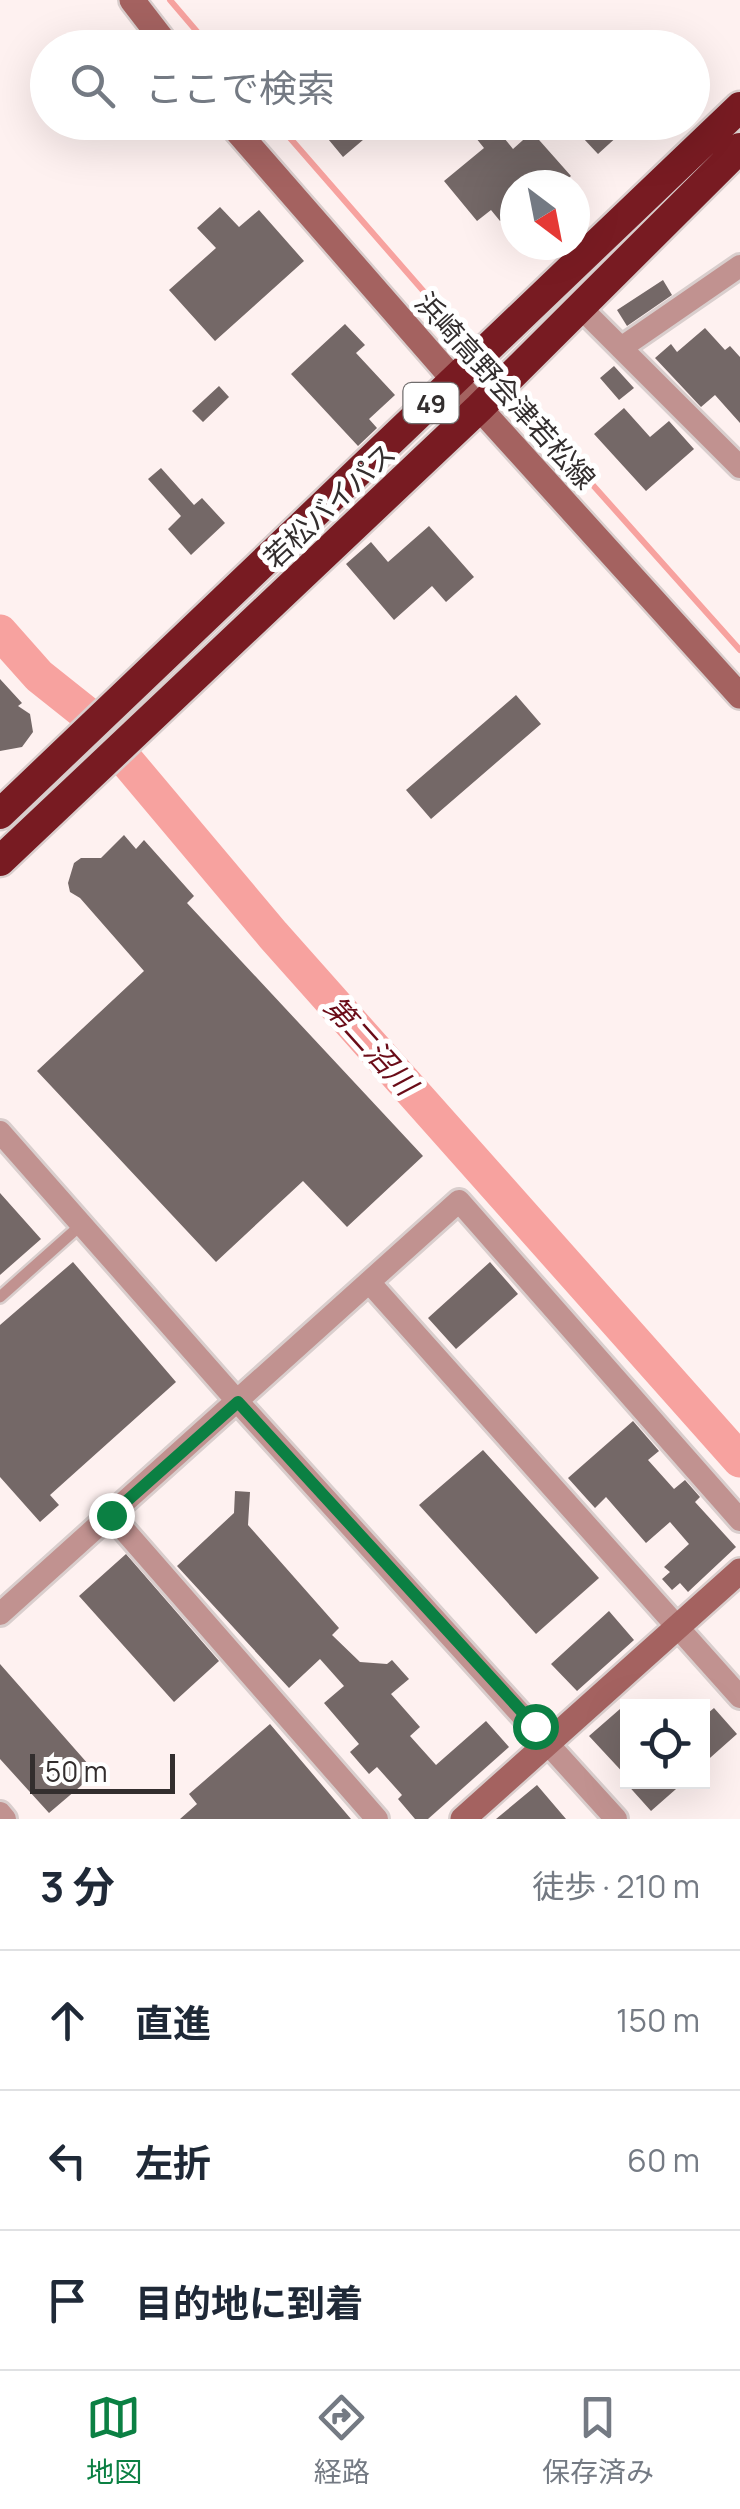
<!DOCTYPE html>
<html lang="ja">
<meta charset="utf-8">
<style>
body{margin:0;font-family:Manrope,"Noto Sans JP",sans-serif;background:#f2f2f3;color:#1f2937}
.controls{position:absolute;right:30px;bottom:30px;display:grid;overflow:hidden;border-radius:0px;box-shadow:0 10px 40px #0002}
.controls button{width:90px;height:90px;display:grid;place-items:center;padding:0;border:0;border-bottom:2px solid #e0e1e3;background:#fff;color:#1f2937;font:50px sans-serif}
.compass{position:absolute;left:500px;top:170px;width:90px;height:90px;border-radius:50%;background:#fff;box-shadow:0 10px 40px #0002;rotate:148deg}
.scale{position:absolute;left:30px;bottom:25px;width:145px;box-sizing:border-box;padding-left:10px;border:5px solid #332e2e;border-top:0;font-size:28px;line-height:35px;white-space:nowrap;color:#332e2e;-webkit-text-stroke:8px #fff;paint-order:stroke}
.stop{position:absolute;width:30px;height:30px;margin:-22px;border:8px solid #0b8043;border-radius:50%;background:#fff}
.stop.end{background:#0b8043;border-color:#fff;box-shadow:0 2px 10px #0008}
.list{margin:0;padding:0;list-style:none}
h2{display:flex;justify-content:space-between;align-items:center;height:130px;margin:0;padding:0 40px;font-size:42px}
h2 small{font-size:32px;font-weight:400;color:#747a83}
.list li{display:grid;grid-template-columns:65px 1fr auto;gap:30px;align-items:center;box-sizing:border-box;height:140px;padding:0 40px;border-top:2px solid #e0e1e3}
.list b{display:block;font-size:38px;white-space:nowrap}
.list em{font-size:32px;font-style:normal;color:#747a83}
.icon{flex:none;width:55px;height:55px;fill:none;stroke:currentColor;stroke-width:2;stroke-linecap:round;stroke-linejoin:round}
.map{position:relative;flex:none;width:740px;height:1819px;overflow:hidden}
.search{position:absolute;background:#fff;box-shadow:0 10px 40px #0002;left:30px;right:30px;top:30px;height:110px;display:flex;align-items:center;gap:25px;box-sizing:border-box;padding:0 35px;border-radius:55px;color:#747a83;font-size:38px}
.sheet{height:550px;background:#fff}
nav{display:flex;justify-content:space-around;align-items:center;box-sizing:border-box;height:140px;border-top:2px solid #e0e1e3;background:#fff;font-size:28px;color:#747a83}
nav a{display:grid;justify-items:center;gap:5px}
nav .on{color:#0b8043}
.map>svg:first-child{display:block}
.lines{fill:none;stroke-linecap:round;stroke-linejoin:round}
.stream{stroke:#f7a29f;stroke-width:6}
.river{stroke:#f7a29f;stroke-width:35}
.building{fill:#746867}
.lane-casing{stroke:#d9cecd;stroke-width:16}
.street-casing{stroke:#d9cecd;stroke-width:28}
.secondary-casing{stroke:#d9cecd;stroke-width:30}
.highway-casing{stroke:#d9cecd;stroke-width:35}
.lane{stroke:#c19290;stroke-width:11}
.street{stroke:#c19290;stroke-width:22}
.secondary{stroke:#a46260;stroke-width:25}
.highway{stroke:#781b22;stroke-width:30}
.route{stroke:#0b8043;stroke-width:12}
.labels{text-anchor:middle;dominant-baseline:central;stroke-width:10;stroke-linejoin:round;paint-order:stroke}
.shield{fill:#fff;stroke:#706d6d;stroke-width:2.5}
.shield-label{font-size:25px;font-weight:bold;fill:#332e2e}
.street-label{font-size:28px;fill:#332e2e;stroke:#fff}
.water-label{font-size:30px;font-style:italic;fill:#6a0c18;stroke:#fff}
</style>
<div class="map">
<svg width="740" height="1819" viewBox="0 0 740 1819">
<rect width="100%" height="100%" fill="#fef1f0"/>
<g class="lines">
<path class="stream" d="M170,0L211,48
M276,122L446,317
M533,418L740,650"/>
<path class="river" d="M0,632L39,676L88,715L273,935L740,1460"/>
</g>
<path class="building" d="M314,122H384L343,157Z
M463,122H491L513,149L532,132L571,176L560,185H515V209L500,221L491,210L477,221L444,181L484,148Z
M568,122H610L620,134L598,154Z
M220,207L239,227L259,210L304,261L215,341L169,290L216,248L197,228Z
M663,280L672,295L627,326L617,310Z
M345,324L365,345L356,353L395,395L369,419L377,428L358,446L291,374Z
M705,328L725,350L730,346L740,357V423L715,395L701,407L655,358L671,344L677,352Z
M614,366L634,388L619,400L600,378Z
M219,386L229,397L203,422L192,411Z
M624,408L650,437L669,421L694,449L646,491L594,434Z
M161,468L194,505L202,498L225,523L191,555L168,529L181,516L148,479Z
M429,526L474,577L446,602L432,586L394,620L346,564L371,542L388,562Z
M0,679L22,703L18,706L30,714L33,732L22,747L0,751Z
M516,695L541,724L431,819L406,790Z
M124,835L136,849L144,840L194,896L187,903L423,1156L347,1227L303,1181L216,1262L37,1071L144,971L80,898L70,892L68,883L74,863L81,858H101Z
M0,1193L41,1239L0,1275Z
M73,1262L176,1382L50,1495L59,1505L40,1522L0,1477V1325Z
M490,1262L518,1294L456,1349L428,1318Z
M633,1421L659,1451L648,1460L674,1489L685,1480L700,1497L695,1502L736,1547L688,1592L680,1583L672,1590L662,1579L670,1572L664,1567L689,1544L670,1522L646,1543L606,1497L595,1508L568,1478Z
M483,1450L599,1578L536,1634L419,1505Z
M235,1491L250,1492L248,1525L339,1628L332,1635L360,1662L387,1664L392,1660L409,1679L391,1694L420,1727L410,1736L436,1765L486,1721L509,1747L428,1819H415L398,1799L402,1795L377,1767L369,1774L350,1752L359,1744L324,1703L344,1686L320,1659L289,1688L177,1566L234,1513Z
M126,1554L219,1661L174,1702L79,1596Z
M609,1611L634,1640L577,1691L551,1664Z
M0,1664L96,1773L49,1813L0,1759Z
M628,1702V1778L589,1736Z
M714,1708L737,1734L702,1765V1718Z
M270,1724L351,1819H180L197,1804L189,1794Z
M625,1782H684L651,1811Z
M537,1785L566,1819H496Z"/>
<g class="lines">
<defs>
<path id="lane" d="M0,1297L82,1224"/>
<path id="street" d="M580,307L740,467
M621,348L740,266
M0,1132L238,1402L616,1819
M369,1282L740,1697
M111,1515L377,1819
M0,1614L459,1201L740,1520
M0,1813L5,1819"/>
<path id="secondary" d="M132,0L169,48
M229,122L454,380L740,696
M463,1819L740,1571"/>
<path id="highway" d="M0,814L740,107
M0,861L479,408L740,148"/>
</defs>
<use href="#lane" class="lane-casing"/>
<use href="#street" class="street-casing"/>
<use href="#secondary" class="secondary-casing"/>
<use href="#highway" class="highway-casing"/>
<use href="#lane" class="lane"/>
<use href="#street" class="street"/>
<use href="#secondary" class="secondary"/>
<use href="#highway" class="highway"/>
</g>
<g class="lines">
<path class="route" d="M111,1515L238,1402L535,1726"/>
</g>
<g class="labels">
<rect class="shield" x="403.5" y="383" width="55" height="40" rx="8"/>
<g class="shield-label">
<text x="431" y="403">49</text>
</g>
<g class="street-label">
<text transform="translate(506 390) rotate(48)">浜崎高野会津若松線</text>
<text transform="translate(329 505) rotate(-43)">若松バイパス</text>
</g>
<g class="water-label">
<text transform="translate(371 1045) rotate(48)">第二沼川</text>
</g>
</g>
</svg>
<div class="controls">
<button><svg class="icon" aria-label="locate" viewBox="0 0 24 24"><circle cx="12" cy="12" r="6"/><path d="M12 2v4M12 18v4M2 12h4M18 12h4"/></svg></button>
</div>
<svg class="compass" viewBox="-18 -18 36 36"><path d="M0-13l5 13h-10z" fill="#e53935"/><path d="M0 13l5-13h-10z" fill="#747a83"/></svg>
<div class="scale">50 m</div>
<div class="stop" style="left:535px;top:1726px"></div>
<div class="stop end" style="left:111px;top:1515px"></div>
<div class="search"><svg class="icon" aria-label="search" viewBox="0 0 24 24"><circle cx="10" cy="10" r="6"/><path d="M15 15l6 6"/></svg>ここで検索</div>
</div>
<section class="sheet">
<h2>3 分<small>徒歩 · 210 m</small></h2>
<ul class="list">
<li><svg class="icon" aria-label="ahead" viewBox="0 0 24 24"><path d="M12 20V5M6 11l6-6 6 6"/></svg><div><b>直進</b></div><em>150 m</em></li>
<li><svg class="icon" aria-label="left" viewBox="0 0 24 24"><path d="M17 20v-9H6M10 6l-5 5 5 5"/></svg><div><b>左折</b></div><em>60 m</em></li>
<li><svg class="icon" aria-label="arrive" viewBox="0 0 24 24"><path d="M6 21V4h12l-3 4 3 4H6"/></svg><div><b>目的地に到着</b></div></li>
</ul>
</section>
<nav>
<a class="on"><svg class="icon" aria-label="map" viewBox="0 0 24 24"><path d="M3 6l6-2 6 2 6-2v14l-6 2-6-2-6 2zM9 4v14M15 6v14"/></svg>地図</a>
<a><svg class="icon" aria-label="directions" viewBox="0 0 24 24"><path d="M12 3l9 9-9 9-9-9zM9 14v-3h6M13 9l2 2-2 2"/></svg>経路</a>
<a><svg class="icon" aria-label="saved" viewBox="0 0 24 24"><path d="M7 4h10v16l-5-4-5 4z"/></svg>保存済み</a>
</nav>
